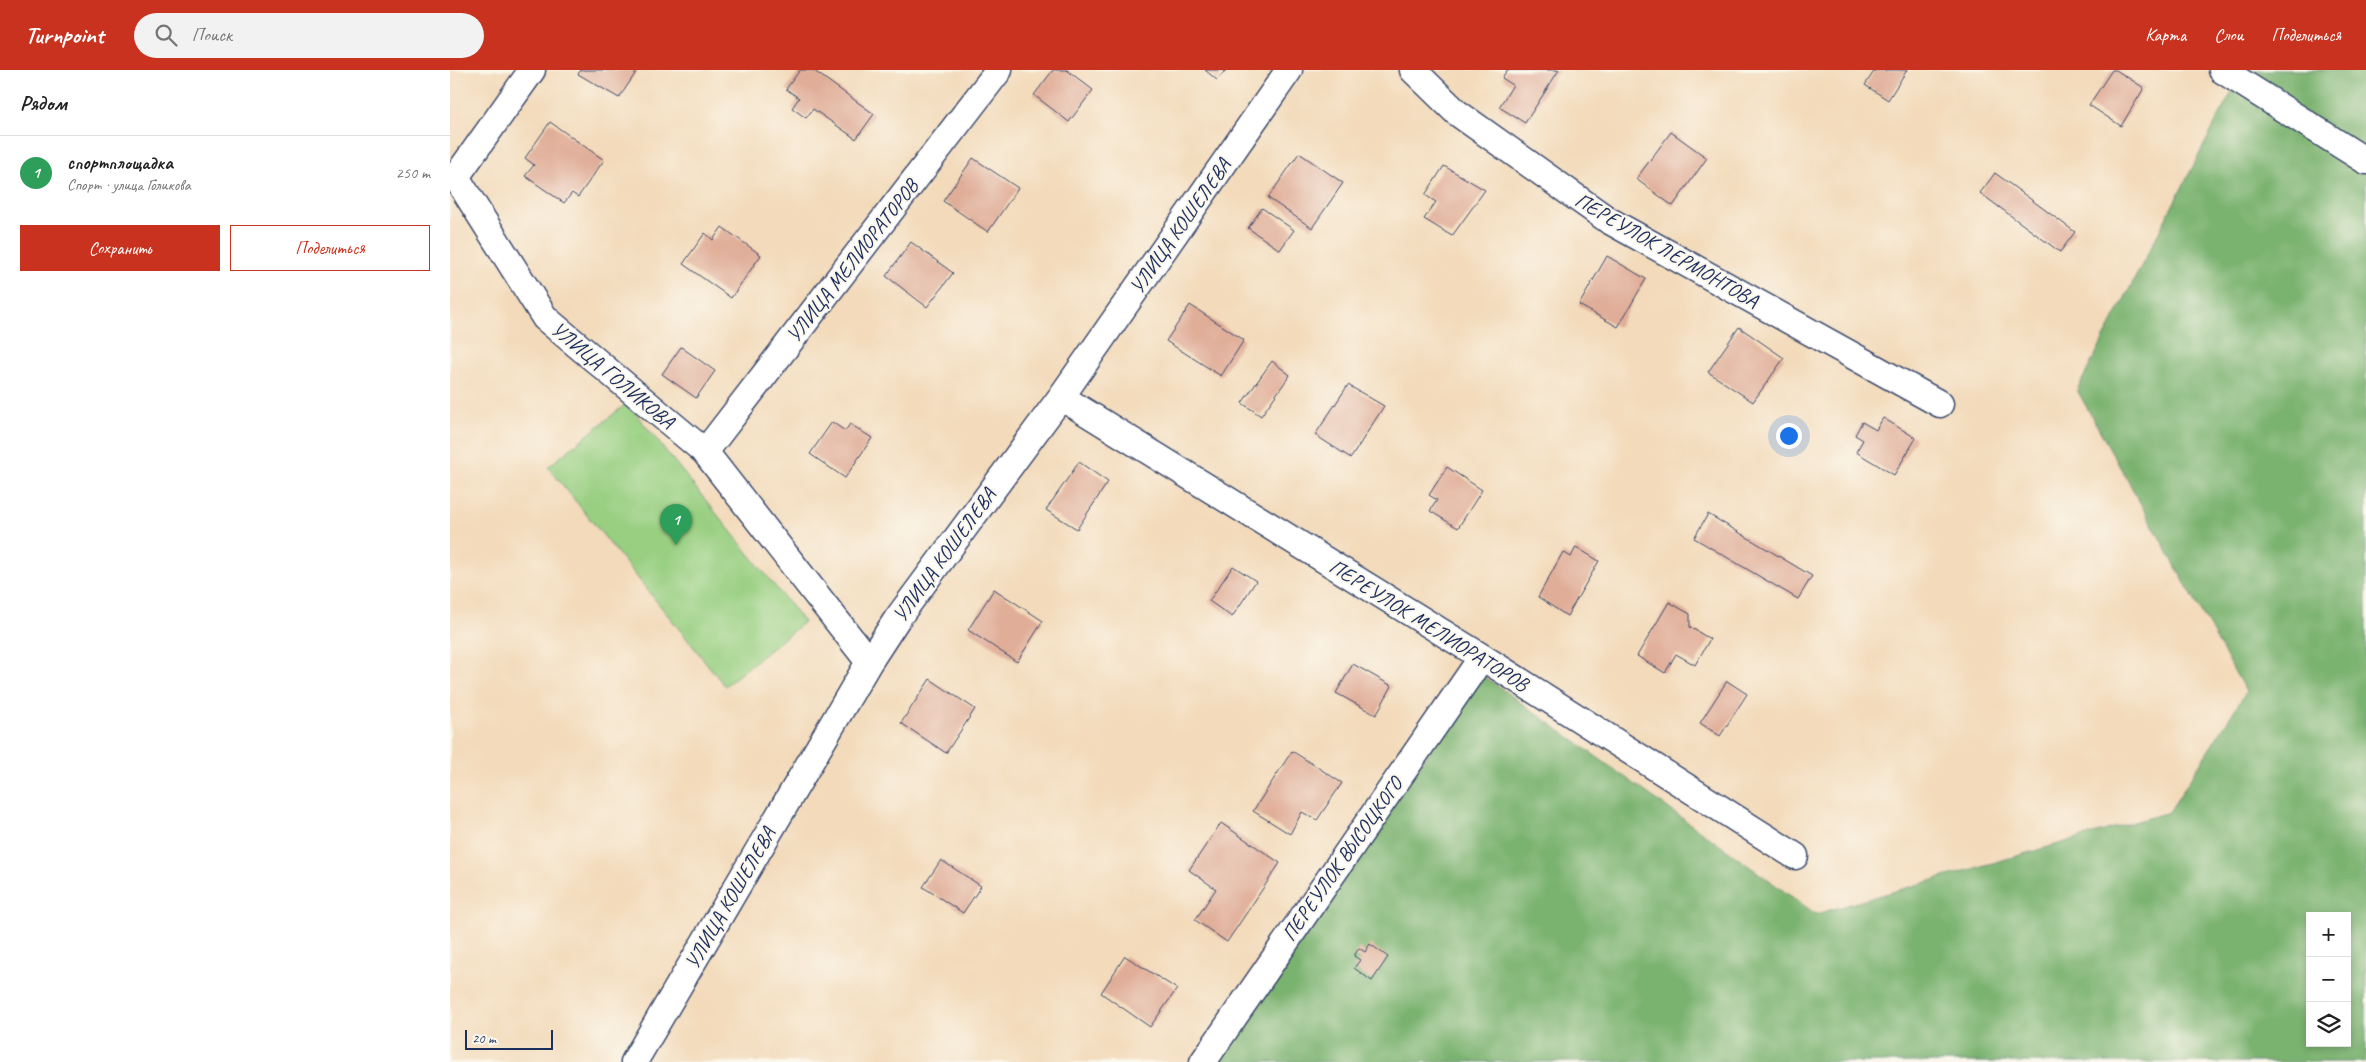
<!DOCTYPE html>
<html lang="ru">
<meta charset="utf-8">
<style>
body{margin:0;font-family:Caveat,sans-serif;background:#f2f2f2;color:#222}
.controls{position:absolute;right:15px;bottom:15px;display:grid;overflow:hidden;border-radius:0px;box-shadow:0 2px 8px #0003}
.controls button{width:45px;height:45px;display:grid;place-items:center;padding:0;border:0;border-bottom:1px solid #e0e0e0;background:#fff;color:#222;font:25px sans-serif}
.scale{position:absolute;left:15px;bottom:12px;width:88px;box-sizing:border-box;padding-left:5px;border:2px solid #1b2f5e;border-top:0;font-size:14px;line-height:18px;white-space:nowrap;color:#1b2f5e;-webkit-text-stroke:4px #fbf7ec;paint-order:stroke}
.you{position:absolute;left:1338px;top:365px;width:18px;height:18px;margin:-12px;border:4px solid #fff;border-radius:50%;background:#1a73e8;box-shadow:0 0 0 8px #1a73e833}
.badge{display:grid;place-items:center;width:32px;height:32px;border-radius:50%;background:#c8321e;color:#fff;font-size:16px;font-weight:700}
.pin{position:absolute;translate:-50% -41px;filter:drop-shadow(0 1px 2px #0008)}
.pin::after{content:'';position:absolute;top:26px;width:18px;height:15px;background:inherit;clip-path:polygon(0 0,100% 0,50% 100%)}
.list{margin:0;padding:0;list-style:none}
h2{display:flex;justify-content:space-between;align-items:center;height:65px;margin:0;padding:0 20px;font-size:21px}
h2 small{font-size:16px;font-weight:400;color:#767676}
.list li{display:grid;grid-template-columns:32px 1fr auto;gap:15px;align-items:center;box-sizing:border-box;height:75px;padding:0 20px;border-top:1px solid #e0e0e0}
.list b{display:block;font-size:19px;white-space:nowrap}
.list p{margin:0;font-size:16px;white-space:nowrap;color:#767676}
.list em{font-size:16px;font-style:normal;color:#767676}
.actions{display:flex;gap:10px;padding:15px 20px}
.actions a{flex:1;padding:11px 0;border:1px solid #c8321e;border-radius:0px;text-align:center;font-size:18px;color:#c8321e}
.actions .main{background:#c8321e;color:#fff}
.icon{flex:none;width:28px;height:28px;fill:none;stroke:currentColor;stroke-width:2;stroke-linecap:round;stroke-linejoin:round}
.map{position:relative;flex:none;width:1916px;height:992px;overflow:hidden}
header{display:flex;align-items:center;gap:30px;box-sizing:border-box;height:70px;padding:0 25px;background:#c8321e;color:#fff}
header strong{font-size:24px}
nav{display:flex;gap:28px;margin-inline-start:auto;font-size:18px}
.search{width:350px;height:45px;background:#f2f2f2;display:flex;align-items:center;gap:12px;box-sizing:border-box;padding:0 18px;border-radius:28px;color:#767676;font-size:19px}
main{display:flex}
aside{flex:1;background:#fff}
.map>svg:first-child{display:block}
.green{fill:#98cf81;stroke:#5a7f70}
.forest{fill:#7ab26f;stroke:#4a7066;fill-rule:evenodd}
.building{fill:#e0ad98}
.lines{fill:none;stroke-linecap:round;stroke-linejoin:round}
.minor-casing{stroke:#3b496c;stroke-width:29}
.minor{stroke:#fff;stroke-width:26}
.labels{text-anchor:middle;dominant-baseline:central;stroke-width:4;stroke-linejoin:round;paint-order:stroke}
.street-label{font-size:21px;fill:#1b2f5e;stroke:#fbf7ec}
</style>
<header>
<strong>Turnpoint</strong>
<div class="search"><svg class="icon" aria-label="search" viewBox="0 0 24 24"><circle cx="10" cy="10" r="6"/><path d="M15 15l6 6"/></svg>Поиск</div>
<nav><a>Карта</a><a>Слои</a><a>Поделиться</a></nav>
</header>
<main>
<aside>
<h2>Рядом<small></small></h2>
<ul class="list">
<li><span class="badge" style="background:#2e9e5b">1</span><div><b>спортплощадка</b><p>Спорт · улица Голикова</p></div><em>250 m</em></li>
</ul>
<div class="actions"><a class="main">Сохранить</a><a>Поделиться</a></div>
</aside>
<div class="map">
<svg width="1916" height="992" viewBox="0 0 1916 992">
<rect width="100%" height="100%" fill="#fbf7ec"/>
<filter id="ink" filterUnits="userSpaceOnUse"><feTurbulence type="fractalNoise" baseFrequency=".02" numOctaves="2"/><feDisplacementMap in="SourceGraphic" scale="10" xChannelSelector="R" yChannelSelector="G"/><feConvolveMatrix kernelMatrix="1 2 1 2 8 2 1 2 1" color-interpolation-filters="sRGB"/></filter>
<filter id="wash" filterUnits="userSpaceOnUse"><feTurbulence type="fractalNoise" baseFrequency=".0096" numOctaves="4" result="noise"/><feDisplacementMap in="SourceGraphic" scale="20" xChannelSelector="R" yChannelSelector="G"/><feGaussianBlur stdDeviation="1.12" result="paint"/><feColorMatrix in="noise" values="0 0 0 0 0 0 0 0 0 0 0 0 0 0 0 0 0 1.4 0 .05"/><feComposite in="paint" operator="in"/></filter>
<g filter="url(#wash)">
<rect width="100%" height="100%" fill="#f3daba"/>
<path class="green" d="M177,333L354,552L275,616L98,397Z"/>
<path class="forest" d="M1793,0H1916V992H770L1031,604L1366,844L1719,742L1796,622L1627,320ZM1860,846H1897V973H1860Z"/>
<g id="blocks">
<path class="building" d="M131,0H185L187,1L169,28L128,4Z
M350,0H363L424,44L406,69L363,39L356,48L342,38L349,28L336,19Z
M603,0H617L643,20L619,52L584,25Z
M755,0H776L767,10Z
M1057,0H1109L1075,53L1049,37L1063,15L1052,8Z
M1425,0H1457L1438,30L1415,15Z
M1662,0H1666L1694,18L1671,56L1639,35Z
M100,52L154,90L128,127L122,123L114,133L75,106L84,95L75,88Z
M1221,62L1257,88L1223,136L1186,109Z
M849,83L893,113L862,158L818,128Z
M523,88L568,118L538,162L493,131Z
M994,96L1035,120L1002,166L974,149L986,132L975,125Z
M1545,103L1625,162L1610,182L1530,123Z
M812,138L844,160L830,180L798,158Z
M272,157L311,185L281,228L233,194L255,163L263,170Z
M461,172L503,203L477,237L436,206Z
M1157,186L1196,209L1168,257L1129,235Z
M740,235L794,270L771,306L716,271Z
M1289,257L1334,288L1303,332L1258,302Z
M231,277L265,301L246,328L212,304Z
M822,291L840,305L811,346L792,333Z
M898,315L934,336L901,388L865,365Z
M1433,348L1466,368L1444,405L1406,382L1413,370L1405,365L1412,352L1426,360Z
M382,352L395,361L400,354L422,368L395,408L360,384Z
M629,392L658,412L627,459L596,440Z
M997,397L1032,420L1008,458L980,441L987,430L979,425Z
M1258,444L1362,506L1348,529L1244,468Z
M1126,477L1149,491L1117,546L1088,527L1113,482L1121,487Z
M783,496L806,511L782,547L759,531Z
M544,519L593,551L567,592L518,560Z
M1219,532L1240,544V557L1260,569L1245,595L1226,584L1215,603L1187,586Z
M903,594L942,616L926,645L886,623Z
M480,609L525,639L496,683L451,653Z
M1277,611L1297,624L1270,666L1250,653Z
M842,681L892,713L867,750L852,742L840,764L803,741Z
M771,753L830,793L777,872L745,850L766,819L739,800Z
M491,790L531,816L513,843L473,817Z
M920,874L938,887L922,911L904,898L910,890L904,886L909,878L915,882Z
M675,886L727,919L700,957L651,923Z"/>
</g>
</g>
<g filter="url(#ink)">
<use href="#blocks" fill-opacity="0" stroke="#3b496c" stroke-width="1"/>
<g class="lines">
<defs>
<path id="minor" d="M82,0L6,107L95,248L255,382L419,592
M963,0L1006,42L1158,150L1490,334
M1772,0L1916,91
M611,327L1032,587L1345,786
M255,382L549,0
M184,992L419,592L447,549L611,327L839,0
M753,992L1032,587"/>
</defs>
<use href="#minor" class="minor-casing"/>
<use href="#minor" class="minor"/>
</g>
</g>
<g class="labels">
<g class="street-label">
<text transform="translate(730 156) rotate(-55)">УЛИЦА КОШЕЛЕВА</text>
<text transform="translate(1217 180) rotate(30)">ПЕРЕУЛОК ЛЕРМОНТОВА</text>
<text transform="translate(402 191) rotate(-52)">УЛИЦА МЕЛИОРАТОРОВ</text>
<text transform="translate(163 305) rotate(40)">УЛИЦА ГОЛИКОВА</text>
<text transform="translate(494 485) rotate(-54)">УЛИЦА КОШЕЛЕВА</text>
<text transform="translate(979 555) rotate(32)">ПЕРЕУЛОК МЕЛИОРАТОРОВ</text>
<text transform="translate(892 789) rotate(-55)">ПЕРЕУЛОК ВЫСОЦКОГО</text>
<text transform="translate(280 828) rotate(-60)">УЛИЦА КОШЕЛЕВА</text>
</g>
</g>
</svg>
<div class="controls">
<button>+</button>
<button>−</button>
<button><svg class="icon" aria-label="layers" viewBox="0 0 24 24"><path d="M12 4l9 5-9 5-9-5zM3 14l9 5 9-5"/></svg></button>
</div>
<div class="scale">20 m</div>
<div class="you"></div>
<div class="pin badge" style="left:226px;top:475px;background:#2e9e5b">1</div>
</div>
</main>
